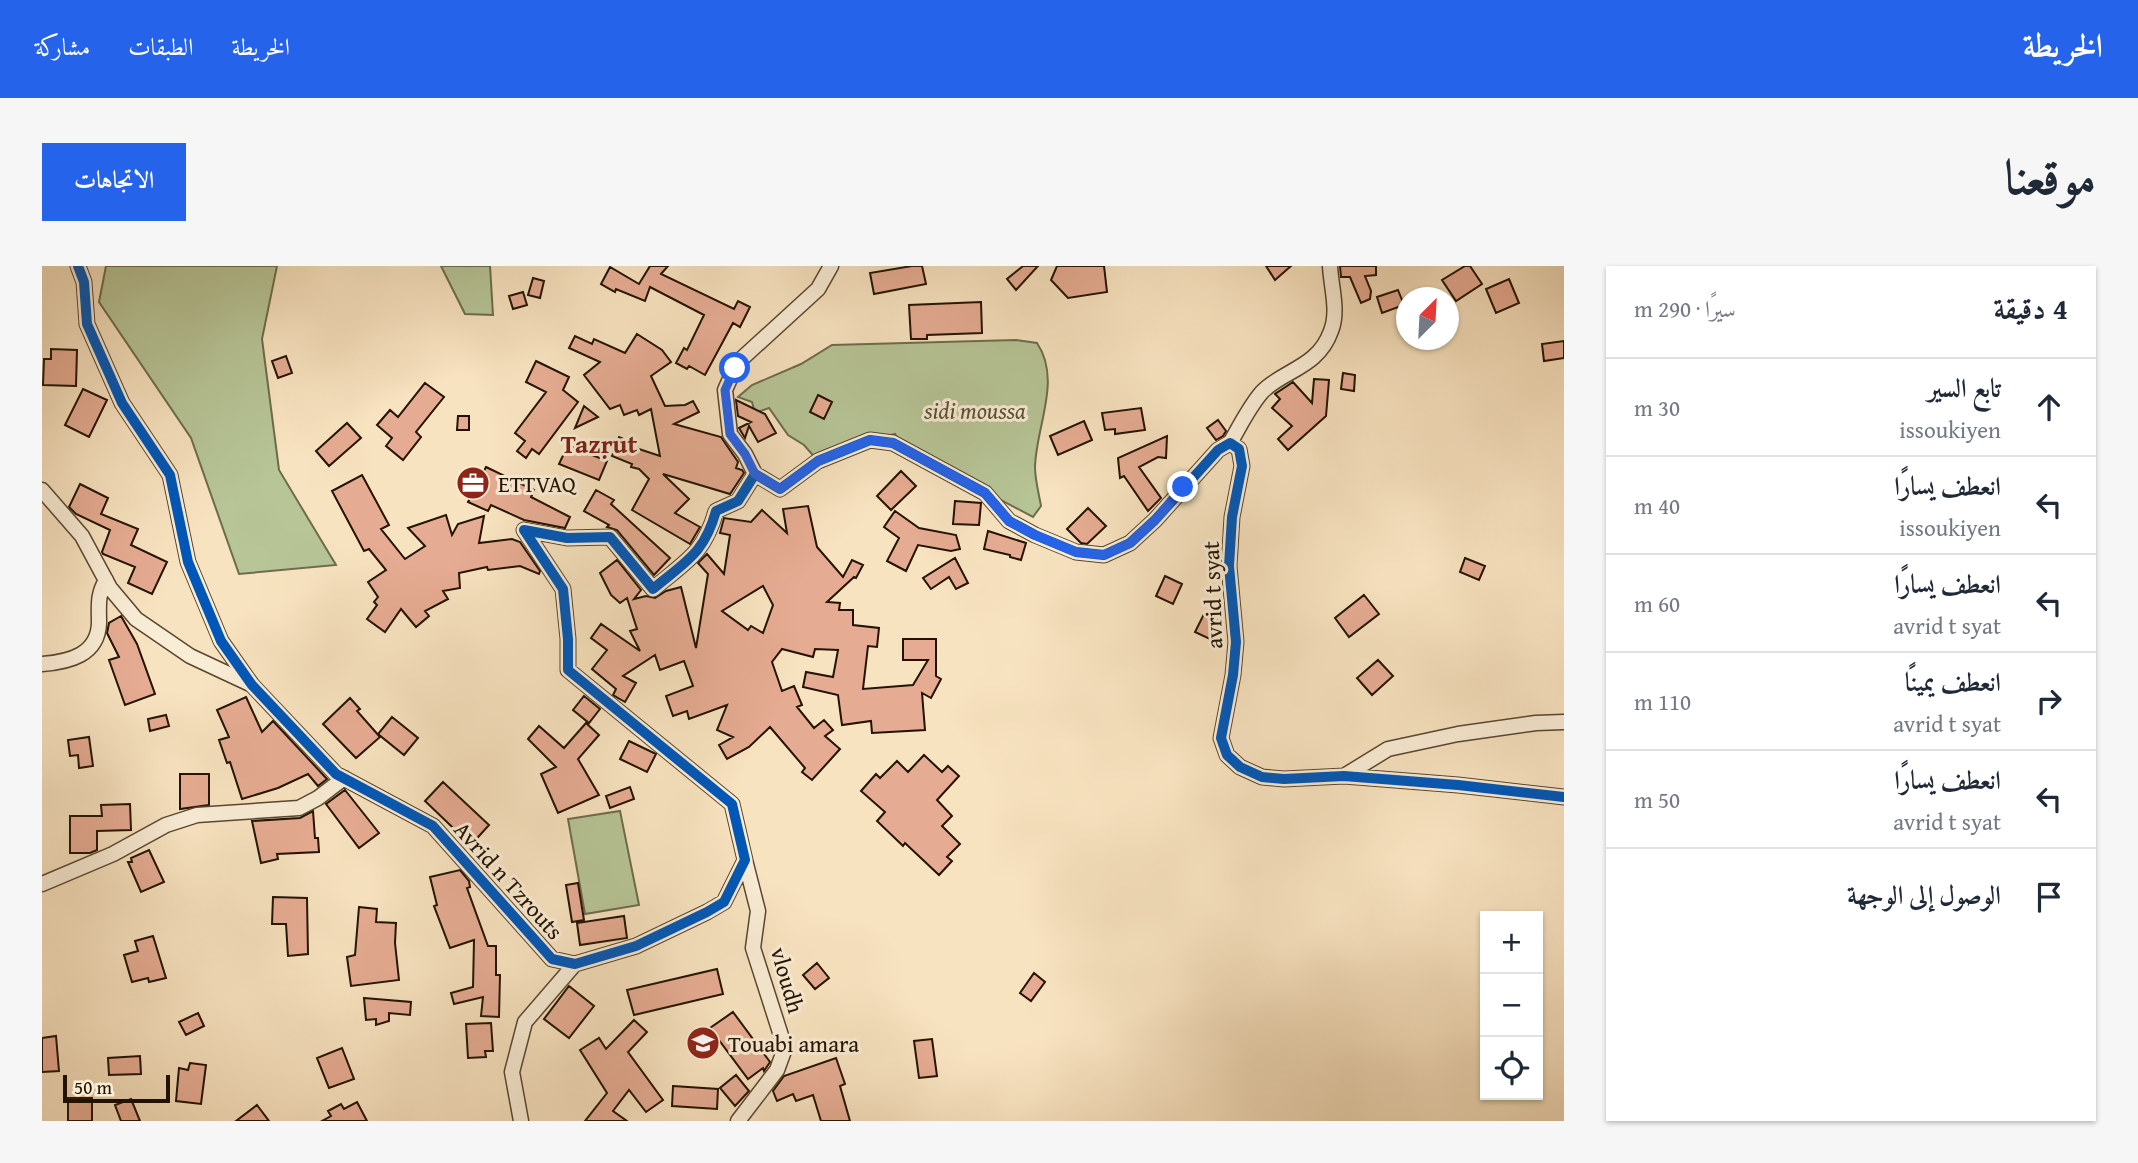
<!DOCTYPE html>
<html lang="ar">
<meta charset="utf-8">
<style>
body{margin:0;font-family:"Gentium Book Plus",Amiri,serif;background:#f6f6f7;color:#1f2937;direction:rtl}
.controls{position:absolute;right:21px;bottom:21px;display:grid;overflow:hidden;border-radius:0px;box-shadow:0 2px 5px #0004}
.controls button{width:63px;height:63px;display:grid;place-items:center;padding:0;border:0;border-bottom:2px solid #e0e1e3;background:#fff;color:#1f2937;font:35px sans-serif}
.compass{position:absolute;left:1354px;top:21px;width:63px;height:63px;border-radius:50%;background:#fff;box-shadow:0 2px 5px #0004;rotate:24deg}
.scale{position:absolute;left:21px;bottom:18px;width:107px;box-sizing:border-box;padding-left:7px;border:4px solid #231200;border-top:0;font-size:19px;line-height:24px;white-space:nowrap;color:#231200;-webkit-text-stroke:5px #faedd6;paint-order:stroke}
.stop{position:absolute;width:21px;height:21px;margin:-16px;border:5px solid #2563eb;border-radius:50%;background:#fff}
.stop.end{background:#2563eb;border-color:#fff;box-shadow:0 2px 7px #0008}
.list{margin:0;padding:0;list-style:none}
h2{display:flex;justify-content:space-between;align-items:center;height:91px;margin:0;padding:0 28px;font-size:30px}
h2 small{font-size:23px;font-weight:400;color:#747a83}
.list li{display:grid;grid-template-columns:46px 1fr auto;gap:21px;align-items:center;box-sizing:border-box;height:98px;padding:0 28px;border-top:2px solid #e0e1e3}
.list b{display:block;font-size:26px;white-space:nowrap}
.list p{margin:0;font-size:23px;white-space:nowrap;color:#747a83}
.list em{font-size:23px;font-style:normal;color:#747a83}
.icon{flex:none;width:38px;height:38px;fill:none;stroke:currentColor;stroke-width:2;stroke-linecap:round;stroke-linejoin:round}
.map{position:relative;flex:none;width:1522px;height:855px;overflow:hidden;direction:ltr;border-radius:0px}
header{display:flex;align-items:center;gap:42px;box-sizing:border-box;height:98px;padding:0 35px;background:#2563eb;color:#fff}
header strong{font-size:33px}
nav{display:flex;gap:38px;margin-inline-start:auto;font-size:24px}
.intro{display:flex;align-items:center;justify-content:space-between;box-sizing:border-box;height:168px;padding:0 42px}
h1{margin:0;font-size:49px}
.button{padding:18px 32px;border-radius:0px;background:#2563eb;color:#fff;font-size:24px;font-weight:700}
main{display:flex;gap:42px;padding:0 42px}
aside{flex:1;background:#fff;border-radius:0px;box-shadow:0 2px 5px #0004}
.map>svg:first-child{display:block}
.green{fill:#b7c597;stroke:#6d6c4c;stroke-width:2}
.building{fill:#e6ac93;stroke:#231200;stroke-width:2;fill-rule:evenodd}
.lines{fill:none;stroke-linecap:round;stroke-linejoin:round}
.street-casing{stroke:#584630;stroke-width:17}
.street{stroke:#faedd6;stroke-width:14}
.cycleway-casing{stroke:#faedd6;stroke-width:15}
.cycleway{stroke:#0057b8;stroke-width:10}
.route{stroke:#2563eb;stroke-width:9}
.labels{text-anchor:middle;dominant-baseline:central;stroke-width:6;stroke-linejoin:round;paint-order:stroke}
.park-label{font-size:23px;font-style:italic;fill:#575135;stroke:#faedd6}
.poi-label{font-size:23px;fill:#231200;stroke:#faedd6;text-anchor:start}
.street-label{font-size:23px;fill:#231200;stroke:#faedd6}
.quarter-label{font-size:26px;font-weight:bold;fill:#7a1f14;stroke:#faedd6}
</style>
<header>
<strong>الخريطة</strong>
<nav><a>الخريطة</a><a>الطبقات</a><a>مشاركة</a></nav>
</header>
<div class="intro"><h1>موقعنا</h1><a class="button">الاتجاهات</a></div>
<main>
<aside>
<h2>4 دقيقة<small>سيرًا · 290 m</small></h2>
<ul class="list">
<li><svg class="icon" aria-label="ahead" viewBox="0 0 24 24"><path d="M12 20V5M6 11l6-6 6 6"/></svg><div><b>تابع السير</b><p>issoukiyen</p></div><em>30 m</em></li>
<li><svg class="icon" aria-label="left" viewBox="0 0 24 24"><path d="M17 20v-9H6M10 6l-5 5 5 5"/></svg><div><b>انعطف يسارًا</b><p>issoukiyen</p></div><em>40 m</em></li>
<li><svg class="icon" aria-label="left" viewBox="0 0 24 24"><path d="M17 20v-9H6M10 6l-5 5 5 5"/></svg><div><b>انعطف يسارًا</b><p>avrid t syat</p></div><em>60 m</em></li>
<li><svg class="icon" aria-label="right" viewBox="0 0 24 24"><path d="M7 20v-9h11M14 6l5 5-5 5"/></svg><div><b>انعطف يمينًا</b><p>avrid t syat</p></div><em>110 m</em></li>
<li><svg class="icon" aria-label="left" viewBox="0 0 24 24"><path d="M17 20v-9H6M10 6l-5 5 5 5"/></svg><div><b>انعطف يسارًا</b><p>avrid t syat</p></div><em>50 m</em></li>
<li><svg class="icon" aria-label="arrive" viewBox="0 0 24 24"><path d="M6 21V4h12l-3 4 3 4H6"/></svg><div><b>الوصول إلى الوجهة</b></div></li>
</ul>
</aside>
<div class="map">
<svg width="1522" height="855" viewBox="0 0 1522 855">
<rect width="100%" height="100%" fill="#f8e3c0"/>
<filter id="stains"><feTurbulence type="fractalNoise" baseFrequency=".00286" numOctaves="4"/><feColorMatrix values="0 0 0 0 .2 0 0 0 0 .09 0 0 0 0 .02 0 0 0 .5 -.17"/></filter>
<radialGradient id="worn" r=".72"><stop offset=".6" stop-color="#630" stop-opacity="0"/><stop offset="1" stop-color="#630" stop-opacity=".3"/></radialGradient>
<path class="green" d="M64,0H235L220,73L237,204L294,299L197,308L149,172L57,36Z
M399,0H448L451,49L423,48Z
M974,74L995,77C1020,114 994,160 993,201C993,214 997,228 999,240L991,251L861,182L853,168L828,174L776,195L762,179L746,169L727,142L713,147L710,136L696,131L710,119L759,98L790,79Z
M578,545L597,639L543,648L526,553Z"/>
<path class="building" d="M608,0H626L619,8L692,43L696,35L708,41L698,61L691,57L663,109L647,100L645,103L634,97L642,82L645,84L662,49L608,21L603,35L574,23L573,26L559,18L568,1L597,18Z
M870,0H880L884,18L832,28L828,7Z
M981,0H996L974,24L965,13Z
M1015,0H1062L1065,26L1026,32L1009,14Z
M1224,0H1249L1233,14Z
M1298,0H1334V9L1323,10L1329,25L1328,33L1319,37L1308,11H1299Z
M1423,0H1428L1440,18L1414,35L1400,14Z
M491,12L502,15L498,32L486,29Z
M1467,13L1477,37L1454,47L1444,23Z
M1356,24L1362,39L1340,47L1335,31Z
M481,26L485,39L471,43L467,30Z
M939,36L940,67L885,69V73H869L867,39Z
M595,68L620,84L629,96L609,110L623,140L643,139L651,135L657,146L632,158L679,171L696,196L694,202L700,204L702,207L688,228L621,208L647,233L633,247L658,261L648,278L590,244L607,213L597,203L589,201L590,198L570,190L577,171L589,176L588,180L618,190L609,143L597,149L595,144L582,149L578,139L568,143L542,109L558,96L527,82L533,70L550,78L552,73L583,87Z
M1522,75V92L1502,95L1500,78Z
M9,83L35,84L34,120L1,119L2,93H9Z
M244,90L250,107L236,112L230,95Z
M494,95L527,111L521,124L536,136L497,188L490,183L484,192L475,185L483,175L473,167L504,126L484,116Z
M1301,107L1313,109L1312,125L1299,123Z
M1272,113L1287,114L1284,150L1246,184L1236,173L1250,160L1230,142L1238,133L1233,128L1251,116L1270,137Z
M383,117L402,131L374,166L379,171L361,194L344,180L350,172L335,159L348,144L356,151Z
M41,123L65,134L47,171L23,159Z
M776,129L790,136L782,153L768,146Z
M694,134L723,148L734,167L716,176L707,160L703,172L697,162L709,156L696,150Z
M542,140L556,151L533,162Z
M1099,142L1103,164L1073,168V163L1063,164L1060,147Z
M416,150H427V164H415Z
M1176,154L1184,165L1181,170L1174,174L1165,162Z
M1042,155L1050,174L1016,189L1008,170Z
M305,157L319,172L287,200L274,185Z
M1125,170L1124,192L1116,191L1097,201L1119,232L1106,245L1082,210L1078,212L1076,192Z
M526,179L565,195L557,214L517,198Z
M444,201L492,224L489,231L528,251L523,262L482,254L449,239L446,245L426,236Z
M859,205L874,220L849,244L835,230Z
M320,209L347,259L339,263L363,293L383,280L366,262L404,249L410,269L416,258L442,250L437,277L470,273L478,276L498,305L497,308L478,300L446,304L445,301L417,307L418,322L401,325L406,333L383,345L387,350L374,361L359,343L343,366L325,353L335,339L332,336L336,331L326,316L344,304L327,283L322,285L290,225Z
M38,218L66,232L59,248L96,263L89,279L125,296L110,328L86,317L93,301L61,288L60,286L68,264L34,248L27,241Z
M554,224L572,234L569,238L628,292L612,309L575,264L565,261L567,259L542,245Z
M913,235L939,237L937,259L911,258Z
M766,240L775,281L801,311L810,294L821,299L814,312L812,311L785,336L798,337L797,344H811V359L837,362L835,381L826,380L821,423L871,419L886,394H861V373H894V410L899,413L889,432L880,427L883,464L830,467L829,455L800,459L796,429L761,421L764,406L791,411L796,384L773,383L771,391L740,383L730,396L740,425L752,420L760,439L755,441L772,462L782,454L791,464L783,470L798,483L770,514L760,506L763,502L728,461L707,481L685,493L677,479L691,471L675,464L685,439L647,453L645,445L631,450L624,430L651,420L642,395L618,404L613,389L581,410L594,417L583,436L571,429L574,423L550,403L565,384L549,372L559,358L598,385L588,365L595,363L585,332L578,337L569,329L558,307L575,294L599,324L592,333L604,330L613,332L624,325L639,321L654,382L666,308L656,297L665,288L682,308L688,269L678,267L682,252L709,256L720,244L745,267L741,243ZM721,320L731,339L721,367L709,360L706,364L680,345Z
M1046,242L1064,260L1045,278L1039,277L1025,263Z
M853,245L877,262L914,269L918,283L909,285L876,279L864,305L845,295L857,272L842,261Z
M946,265L984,277L979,294L968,291V289L942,283Z
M913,292L926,317L914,323L907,311L889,323L881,312Z
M1423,292L1443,300L1437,314L1418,306Z
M1123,310L1140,318L1131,338L1114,330Z
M1322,329L1337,348L1307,371L1293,352Z
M1162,348L1179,356L1170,374L1153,366Z
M79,350L95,378L113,428L83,439L67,394L77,391L65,367L67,357Z
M1336,394L1351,410L1330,429L1315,412Z
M542,430L558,443L547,457L531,444Z
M204,431L220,466L231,455L285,513L276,520L266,508L236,522L200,533L188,496L185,497L177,474L187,471L175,444Z
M308,432L318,443L315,445L338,471L314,492L281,458Z
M124,449L127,460L108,465L106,453Z
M350,451L376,472L362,489L336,468Z
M544,457L557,469L536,493L557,529L516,547L499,508L514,501L486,473L497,460L522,482Z
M47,471L51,500L37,502L36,489L28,490L26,474Z
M587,475L614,488L605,506L578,493Z
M882,489L900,506L906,500L917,510L895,534L910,550L900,560L918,578L905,591L910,595L897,609L863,577L861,580L835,555L843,546L819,525L834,508L838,512L855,495L866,506Z
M138,508H167V539L138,543Z
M401,516L447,559L429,579L383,535Z
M588,521L592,533L568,542L564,530Z
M303,524L337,567L317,582L284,538Z
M88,538L89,564L55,565V584L48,587H28V550H60L59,539Z
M271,545L273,572H276L277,586L235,588L236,593L219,597L210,555L258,552Z
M107,584L122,616L99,626L86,596H90L89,592Z
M418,604L427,615L428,621L425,622L446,680H454V709H458L457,751L439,750L441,731L412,738L409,727L431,721L432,674L408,682L392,640L395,639L388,611Z
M536,617L542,654L530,656L524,619Z
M231,631L265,632L266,688L246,690L244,658H230Z
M317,641L335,643L334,656L354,657L353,677L357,714L309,720L305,691L313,689Z
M582,650L585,672L538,679L535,657Z
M111,670L124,712L107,716L106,712L90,716L82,689L96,685L93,675Z
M775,697L787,712L773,723L761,709Z
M675,703L681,728L592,749L585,724Z
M992,707L1003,716L989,735L978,727Z
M527,720L552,740L527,772L502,753Z
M322,732L369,736L368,749L347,747V755L334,759V753L324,754Z
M691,746L728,796L722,805L721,802L706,813L668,762Z
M156,747L162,760L144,769L137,756Z
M592,754L605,766L586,786L621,834L604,846L587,824L571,845L585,855H543L565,827L538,784L557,772L564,783Z
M449,757L451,785H443L444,791L426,792L424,758Z
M14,770L17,805L0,806V772Z
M890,773L895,810L877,812L872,775Z
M300,782L312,813L287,822L275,792Z
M98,790L99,808L67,809L66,792Z
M794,792L803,818L798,820L808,855H779L771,829L754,835L751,828L735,835L731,825L742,810Z
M148,797L164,799L159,838L134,835L137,802L146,804Z
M694,809L707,825L693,840L678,822Z
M631,820L676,823L675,843L630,840Z
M26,832H50V855H26Z
M89,833L98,855H79L73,839Z
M315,836L325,855H280L289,850L286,845L299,838L302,843Z
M215,839L227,855H194Z"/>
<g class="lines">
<defs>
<path id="street" d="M36,0L42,16L45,58L80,137L128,209L146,296L179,375L210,419L294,508L391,560L510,693L533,698L594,680L665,646L682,636L703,594L690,538L526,404V373L521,323L482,264
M1188,177C1198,160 1207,141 1220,126C1241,104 1276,102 1289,65C1297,45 1289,21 1288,0
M713,208L703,188L688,168L683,124L695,97L776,23L789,0
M0,224L40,270L68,322L94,353L148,390L208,418
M482,264L525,272L568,271L611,323C644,295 662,288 674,245L696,235L713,208L738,223L776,195L828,174L851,177L943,227L967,255L993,269L1034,286L1062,289L1088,277L1113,254L1176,184L1188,177L1197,183L1200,200L1190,251L1187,300L1194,376L1191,409L1179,472L1185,489L1198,501L1220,511L1242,513L1302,510L1416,519L1522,531
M0,398C27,396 56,389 57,357C57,340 55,329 64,314
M1302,510L1346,483L1416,468L1494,457L1522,456
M0,618L71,588L124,559L155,549L257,542L276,532L302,512
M479,855L470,806L483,756L533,698
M696,855L735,804L743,782L711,682L716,645L703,594"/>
</defs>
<use href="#street" class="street-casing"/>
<use href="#street" class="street"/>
<defs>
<path id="cycleway" d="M36,0L42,16L45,58L80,137L128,209L146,296L179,375L210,419L294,508L391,560L510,693L533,698L594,680L665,646L682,636L703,594L690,538L526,404V373L521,323L482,264
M482,264L525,272L568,271L611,323C644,295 662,288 674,245L696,235L713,208L738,223L776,195L828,174L851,177L943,227L967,255L993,269L1034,286L1062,289L1088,277L1113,254L1176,184L1188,177L1197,183L1200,200L1190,251L1187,300L1194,376L1191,409L1179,472L1185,489L1198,501L1220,511L1242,513L1302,510L1416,519L1522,531"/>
</defs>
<use href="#cycleway" class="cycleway-casing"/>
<use href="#cycleway" class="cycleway"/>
</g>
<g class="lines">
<path class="route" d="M693,102L683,124L688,168L703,188L713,208L738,223L776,195L828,174L851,177L943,227L967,255L993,269L1034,286L1062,289L1088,277L1113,254L1141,221"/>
</g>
<defs>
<symbol id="office-disc" viewBox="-11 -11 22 22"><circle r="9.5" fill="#8f2418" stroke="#faedd6"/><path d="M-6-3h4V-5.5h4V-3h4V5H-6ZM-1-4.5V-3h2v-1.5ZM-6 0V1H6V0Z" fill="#fff"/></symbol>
<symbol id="school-disc" viewBox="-11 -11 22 22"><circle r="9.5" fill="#8f2418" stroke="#faedd6"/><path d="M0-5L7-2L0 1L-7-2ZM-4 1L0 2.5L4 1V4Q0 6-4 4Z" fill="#fff"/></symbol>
</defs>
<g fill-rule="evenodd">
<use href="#office-disc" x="412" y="198" width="38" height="38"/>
<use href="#school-disc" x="642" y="758" width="38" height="38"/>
</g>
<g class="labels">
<g class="park-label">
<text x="933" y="144">sidi moussa</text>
</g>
<g class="poi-label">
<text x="456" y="217">ETTVAQ</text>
<text x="686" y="777">Touabi amara</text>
</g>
<g class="street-label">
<text transform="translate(1170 329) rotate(-92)">avrid t syat</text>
<text transform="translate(467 614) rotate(48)">Avrid n Tzrouts</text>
<text transform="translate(746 714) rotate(74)">vloudh</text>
</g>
<g class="quarter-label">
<text x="557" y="177">Tazṛut</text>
</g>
</g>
<rect width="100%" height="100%" filter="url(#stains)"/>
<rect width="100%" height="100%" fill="url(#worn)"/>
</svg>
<div class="controls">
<button>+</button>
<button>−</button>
<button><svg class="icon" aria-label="locate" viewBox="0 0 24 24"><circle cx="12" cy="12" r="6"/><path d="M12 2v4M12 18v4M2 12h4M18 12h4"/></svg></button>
</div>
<svg class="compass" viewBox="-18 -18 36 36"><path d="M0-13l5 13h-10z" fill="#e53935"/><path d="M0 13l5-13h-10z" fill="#747a83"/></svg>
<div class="scale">50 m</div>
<div class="stop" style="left:693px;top:102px"></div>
<div class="stop end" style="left:1141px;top:221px"></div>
</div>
</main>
